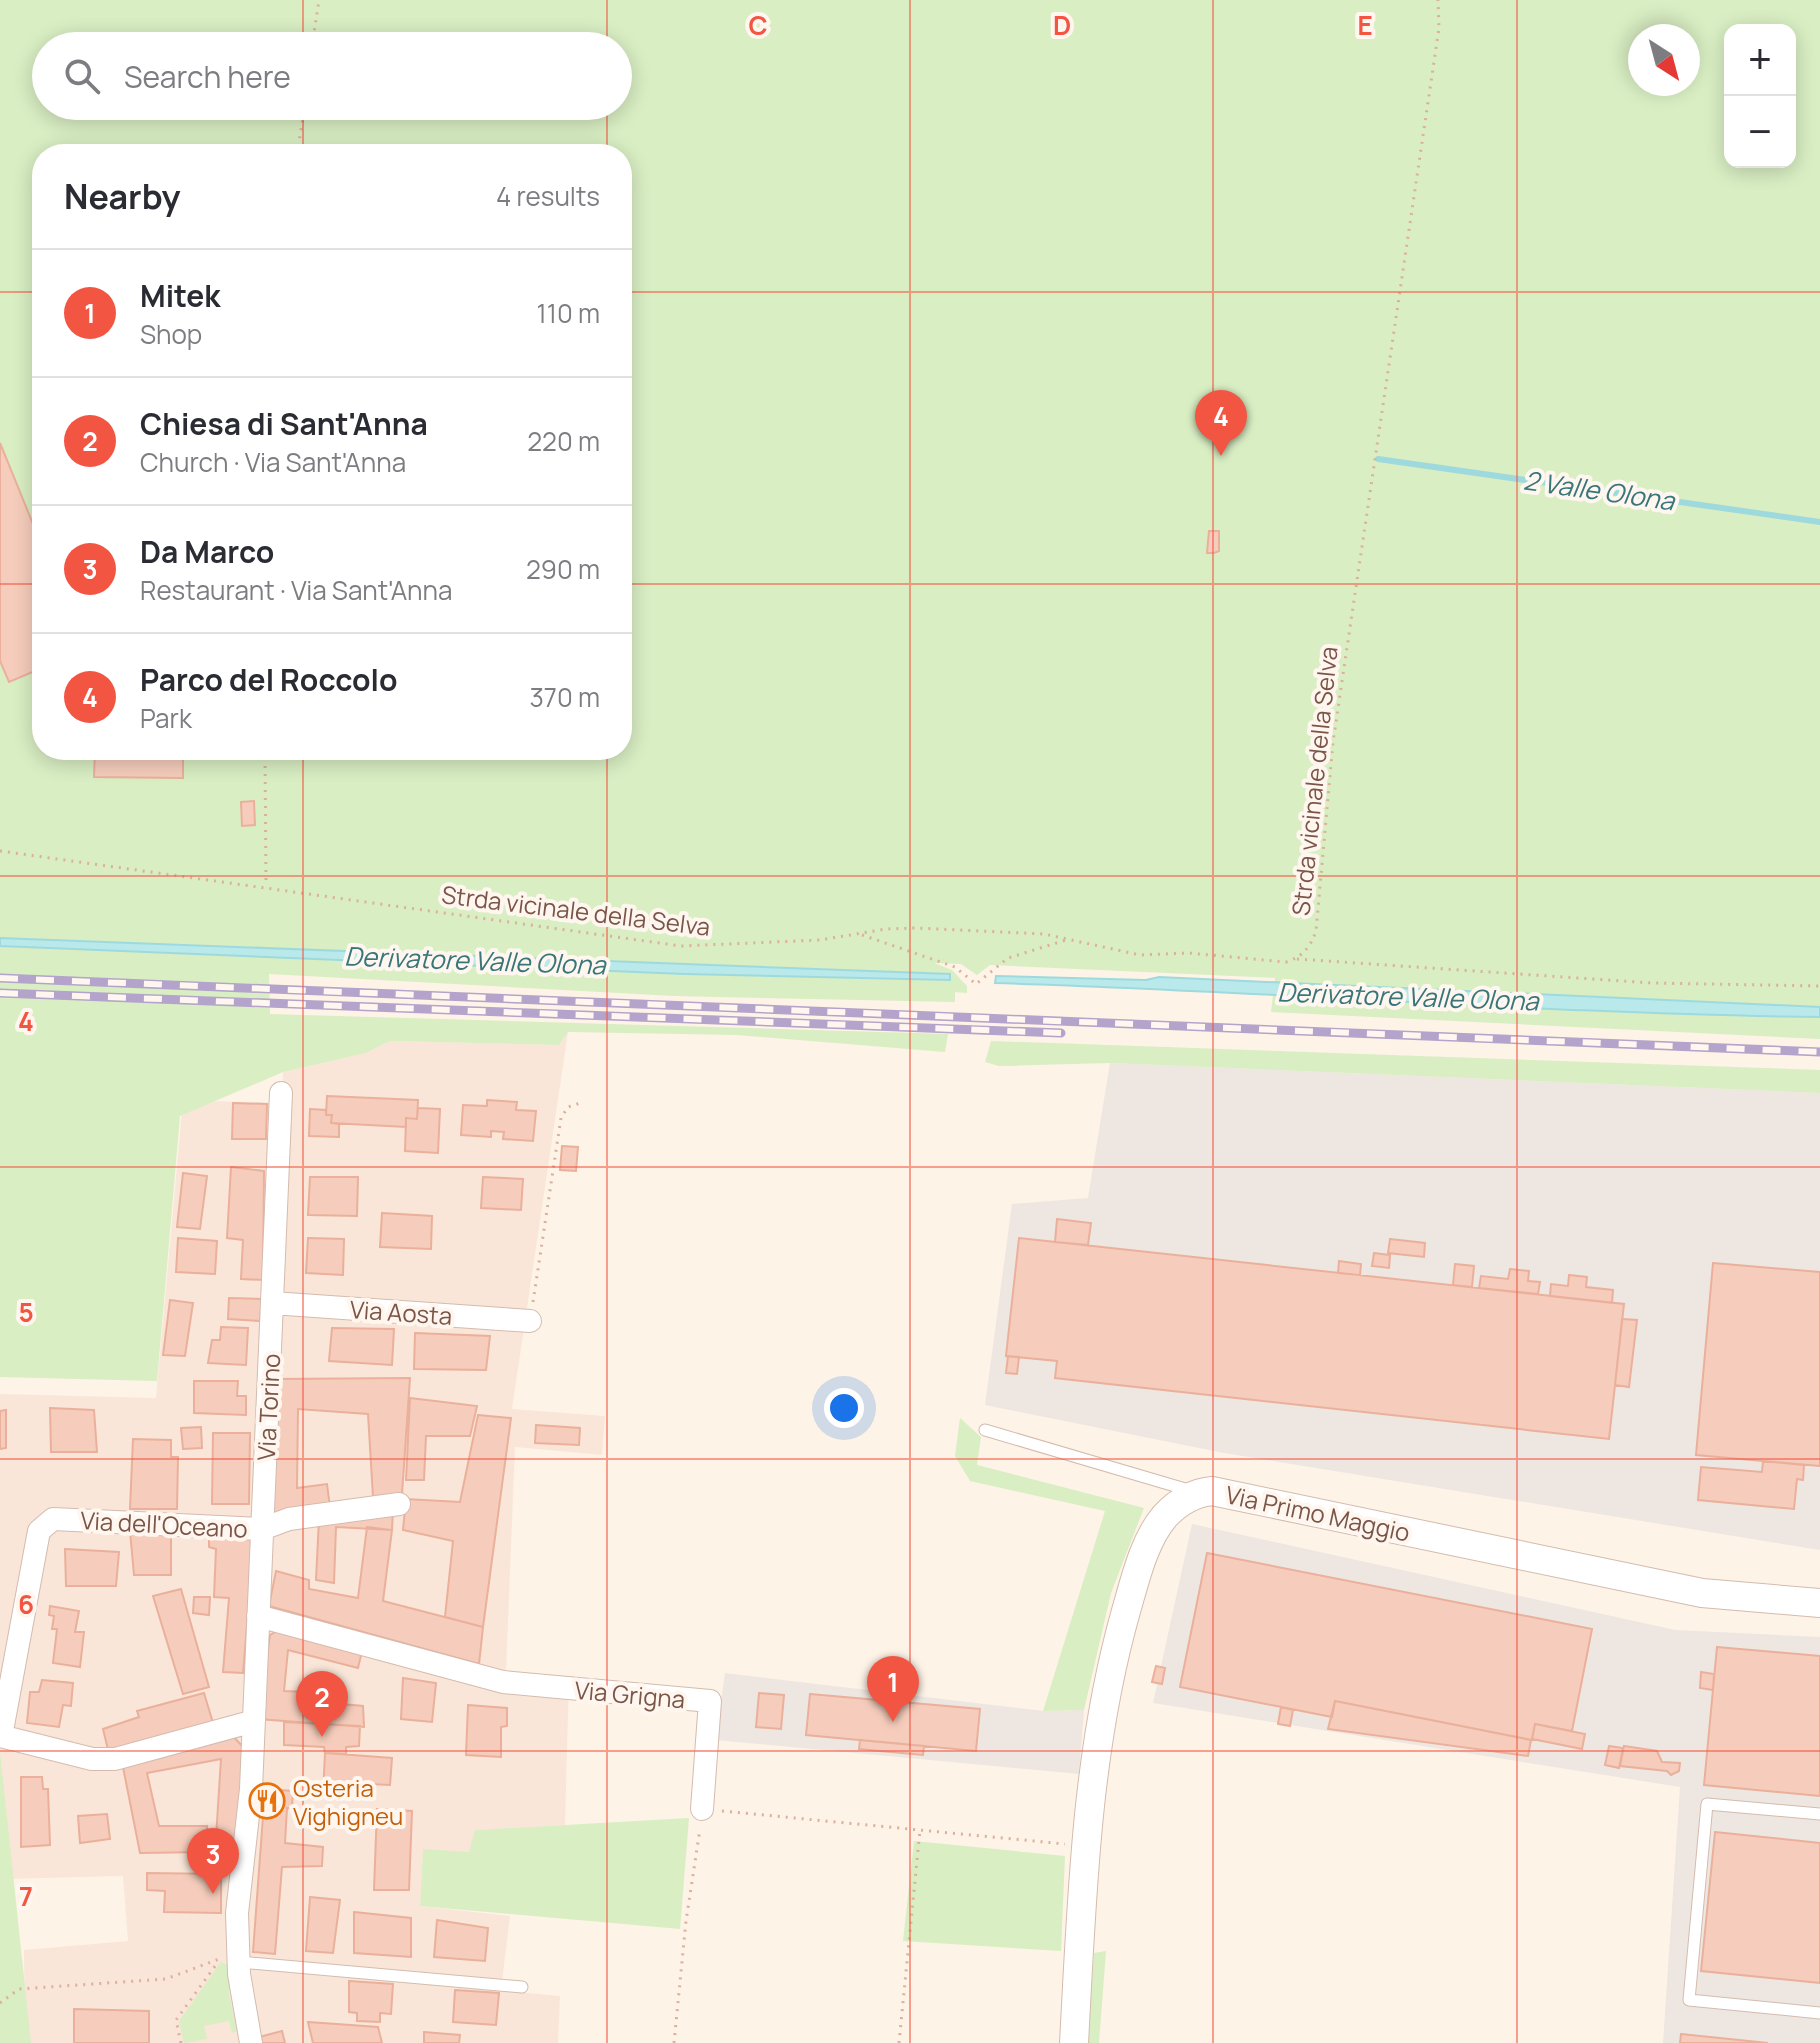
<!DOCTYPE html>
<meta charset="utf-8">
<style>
body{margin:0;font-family:Manrope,sans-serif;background:#f2f2f3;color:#2b2b33}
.controls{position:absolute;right:24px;top:24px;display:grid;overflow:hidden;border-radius:16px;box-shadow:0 4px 20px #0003}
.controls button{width:72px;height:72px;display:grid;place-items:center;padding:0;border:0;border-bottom:2px solid #e1e1e2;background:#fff;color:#2b2b33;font:40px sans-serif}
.compass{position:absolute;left:1628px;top:24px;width:72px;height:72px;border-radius:50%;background:#fff;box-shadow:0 4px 20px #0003;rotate:144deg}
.you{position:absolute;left:844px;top:1408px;width:28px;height:28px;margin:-20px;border:6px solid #fff;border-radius:50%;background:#1a73e8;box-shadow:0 0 0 12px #1a73e833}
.badge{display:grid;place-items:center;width:52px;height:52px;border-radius:50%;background:#f25542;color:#fff;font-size:26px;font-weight:700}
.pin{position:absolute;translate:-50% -66px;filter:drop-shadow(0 2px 4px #0008)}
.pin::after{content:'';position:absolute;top:42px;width:28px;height:24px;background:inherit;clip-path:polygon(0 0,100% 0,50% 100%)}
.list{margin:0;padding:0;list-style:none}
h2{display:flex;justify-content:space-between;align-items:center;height:104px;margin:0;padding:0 32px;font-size:34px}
h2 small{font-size:26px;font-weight:400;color:#7c7c81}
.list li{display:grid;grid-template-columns:52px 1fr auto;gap:24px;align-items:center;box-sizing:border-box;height:128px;padding:0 32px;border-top:2px solid #e1e1e2}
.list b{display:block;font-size:30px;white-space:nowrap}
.list p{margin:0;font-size:26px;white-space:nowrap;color:#7c7c81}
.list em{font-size:26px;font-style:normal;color:#7c7c81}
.icon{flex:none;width:44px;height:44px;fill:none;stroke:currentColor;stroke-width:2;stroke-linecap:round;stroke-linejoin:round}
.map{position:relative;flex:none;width:1820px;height:2043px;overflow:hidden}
.search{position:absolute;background:#fff;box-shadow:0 4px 20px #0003;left:32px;top:32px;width:600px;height:88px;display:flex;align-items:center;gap:20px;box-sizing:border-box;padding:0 28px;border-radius:44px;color:#7c7c81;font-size:30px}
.panel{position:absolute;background:#fff;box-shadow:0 4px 20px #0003;left:32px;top:144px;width:600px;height:616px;border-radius:32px}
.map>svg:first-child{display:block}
.residential{fill:#f9e6d8}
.industrial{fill:#eee6e1}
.green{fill:#d9eec3;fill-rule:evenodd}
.water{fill:#b9e9ea;stroke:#9edadd;stroke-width:2}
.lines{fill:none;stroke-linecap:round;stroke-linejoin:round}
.stream{stroke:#9edadd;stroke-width:6}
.building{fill:#f6cdbc;stroke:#eab09b;stroke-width:2}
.service-casing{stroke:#d4bbae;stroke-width:13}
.minor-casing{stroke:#d4bbae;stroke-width:24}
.tertiary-casing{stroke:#d4bbae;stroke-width:30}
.path{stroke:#dcaf9e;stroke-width:3;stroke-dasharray:2 6;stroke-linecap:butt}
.service{stroke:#fff;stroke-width:11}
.minor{stroke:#fff;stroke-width:22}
.tertiary{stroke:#fff;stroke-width:28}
.rail-casing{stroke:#b4a3ca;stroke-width:9}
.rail{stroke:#fff7ef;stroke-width:6;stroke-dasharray:18;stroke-linecap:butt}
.grid{fill:none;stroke:#f25542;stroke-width:2;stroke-opacity:0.55}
.labels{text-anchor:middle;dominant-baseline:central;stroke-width:8;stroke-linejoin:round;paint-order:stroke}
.street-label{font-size:24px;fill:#7b5548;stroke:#fff7ef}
.food-label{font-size:24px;fill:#c56008;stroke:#fff7ef;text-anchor:start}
.water-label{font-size:26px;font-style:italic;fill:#38767a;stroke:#fff7ef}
.grid-label{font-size:26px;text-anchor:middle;font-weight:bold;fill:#f25542;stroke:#fff7ef;stroke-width:8;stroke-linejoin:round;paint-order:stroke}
</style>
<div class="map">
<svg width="1820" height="2043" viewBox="0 0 1820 2043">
<rect width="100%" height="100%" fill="#fef3e7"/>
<path class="residential" d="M568,1032L512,1409L605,1416L602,1455L515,1447L506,1672L569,1678L565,1825L476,1830L469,1852L423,1850L420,1906L510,1916L502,1982L244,1958L283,1072L366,1053L390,1041L559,1045Z
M183,1100L275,1103L247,1788L248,2043H25L24,1950L128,1941L123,1876L6,1879L0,1753V1394L156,1398Z
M243,1967L560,1996L558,2043H255Z"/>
<path class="industrial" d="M1110,1063L1820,1093V1550L1224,1453L985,1405L1012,1204L1088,1198Z
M1192,1524L1675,1630L1820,1637V2043H1663L1680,1787L1153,1703Z
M725,1673L1043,1711L1084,1710L1079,1774L716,1740Z"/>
<path class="green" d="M0,0H1820V1039L1271,1012L1275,978L990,965L977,975L961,964L934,963L952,970L967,986V993L955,992V1002L674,996L269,974L270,1014L948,1034L945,1052L737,1035L568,1032L559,1045L390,1041L366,1053L283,1072L180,1116L157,1381L0,1377ZM1730,30H1790V162H1730ZM1640,36H1688V84H1640ZM46,46H618V106H46ZM42,154H622V750H42Z
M991,1041L1820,1070V1093L1110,1063L999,1066L985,1062Z
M960,1418L981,1437L977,1465L1144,1508L1111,1593L1084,1710L1043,1711L1105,1511L970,1481L955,1456Z
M0,1752L31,2043H0Z
M689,1818L680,1929L420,1906L423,1849L469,1852L475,1830Z
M914,1841L1065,1856L1061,1951L903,1941Z
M1106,1951L1099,2043H1088L1094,1953Z
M221,1962L229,1966V1994L237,2031L232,2033L229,2021L204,2026L207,2039L184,2043L179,2021Z"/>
<path class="water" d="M0,938L950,974V980L684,974L0,946Z
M996,976L1146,980L1159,977L1820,1007V1017C1545,1014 1270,991 995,983Z"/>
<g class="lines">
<path class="stream" d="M1378,459L1820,522"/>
</g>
<path class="building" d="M0,443L42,546V668L9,682L0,661Z
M1209,531H1219V551L1214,553H1207Z
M95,750H183V778L94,777Z
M254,801L255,825L242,826L241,802Z
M327,1096L418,1100L417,1119L406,1118V1127L331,1123L332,1115H326Z
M487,1100L517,1102L516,1110L536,1111L533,1141L503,1139L504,1132L491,1131V1137L461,1135L463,1105L487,1106Z
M233,1103L267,1104L266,1139H232Z
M418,1108L440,1109L438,1153L405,1151L406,1118L417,1119Z
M310,1109L326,1110V1115H332L331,1123L339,1124V1137L309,1136Z
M562,1146L578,1147L576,1171L560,1170Z
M231,1167L264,1171L263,1280L241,1279L243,1240L227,1238Z
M183,1173L207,1176L200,1229L177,1227Z
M310,1177H358L357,1216L308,1215Z
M483,1177L523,1179L521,1210L481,1208Z
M382,1213L432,1216L431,1249L380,1247Z
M1057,1219L1091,1223L1088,1245L1055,1242Z
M178,1238L217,1241L215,1274L176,1272Z
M308,1238L344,1239L343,1275L306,1273Z
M1019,1238L1624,1304L1609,1439L1055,1378L1057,1361L1006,1356Z
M1390,1239L1425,1243L1424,1257L1388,1253Z
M1374,1253L1390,1255L1389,1268L1372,1266Z
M1339,1261L1361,1264L1360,1275L1338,1273Z
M1713,1263L1820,1272V1466L1696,1455Z
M1455,1264L1474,1266L1472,1287L1453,1285Z
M1510,1269L1529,1271L1528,1281L1540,1282L1538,1294L1479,1288L1481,1276L1508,1279Z
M1569,1275L1587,1277L1586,1287L1613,1290L1612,1303L1550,1296L1551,1284L1568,1286Z
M229,1298L262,1299L260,1321L228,1319Z
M170,1300L193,1303L185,1356L163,1355Z
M1622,1319L1637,1320L1629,1387L1615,1385Z
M221,1327L248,1328L246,1365L208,1363L212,1340H220Z
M332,1328L394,1329L392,1365L329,1361Z
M415,1333L490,1336L486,1370L414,1369Z
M1008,1356L1019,1357L1017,1374L1006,1373Z
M410,1378L402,1494L373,1497L368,1414L298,1409L297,1488L327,1484L330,1507L270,1515L275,1379Z
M194,1381H238L237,1396H246V1415L194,1413Z
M410,1398L477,1406L470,1436H426L424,1480H406Z
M50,1408L94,1410L97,1452H51Z
M6,1410V1448L0,1449V1411Z
M478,1415L511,1418L483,1627L445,1617L453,1541L403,1530L406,1499L460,1502Z
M536,1425L580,1428L579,1445L535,1443Z
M201,1427L202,1448L183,1449L181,1428Z
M213,1433H250L249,1504H212Z
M133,1439L171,1440V1457H178L177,1509H130Z
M1763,1461L1804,1465L1803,1480L1797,1479L1794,1509L1698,1500L1701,1467L1762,1472Z
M393,1509L392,1530L336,1527L334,1583L316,1580L319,1519Z
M367,1527L392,1530L383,1601L483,1627L479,1664L269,1606L276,1571L309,1580V1589L358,1598Z
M130,1531L171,1532V1575H134Z
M209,1531L255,1533L243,1673L223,1672L229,1598L214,1597L216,1549L209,1547Z
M65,1549L119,1552L116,1586H66Z
M1207,1553L1592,1629L1572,1731L1535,1724L1532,1740L1335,1701L1332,1717L1180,1687Z
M181,1589L209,1687L183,1694L153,1596Z
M194,1597H210L209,1615L193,1613Z
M50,1606L79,1611L75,1632H84L80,1667L53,1663L57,1629H52L54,1616L49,1615Z
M280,1629L363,1647L358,1668L288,1650L284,1691L307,1692L308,1701L363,1706L364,1727L258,1719L270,1635Z
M1717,1647L1820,1656V1796L1704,1785Z
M1156,1666L1165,1668L1162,1684L1152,1682Z
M1701,1672L1714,1674L1713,1690L1700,1688Z
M403,1678L436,1683L432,1722L401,1719Z
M42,1680L73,1683L71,1706L63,1705L59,1727L27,1723L30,1692H39Z
M204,1693L213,1723L109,1754L103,1729L139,1717L137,1711Z
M759,1693L784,1695L781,1729L756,1727Z
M810,1694L980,1709L976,1751L806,1735Z
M1335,1701L1531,1740L1528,1756L1328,1729Z
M468,1705L507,1708V1726L501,1727V1757L466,1755Z
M1281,1707L1293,1710L1290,1726L1278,1724Z
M284,1722L360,1726L359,1746L346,1747V1754L325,1753L324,1747L284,1745Z
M1535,1724L1585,1734L1582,1749L1532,1739Z
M232,1735L243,1747L240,1853H215L221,1759L147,1773L159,1826H207V1852L140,1853L122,1762Z
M860,1740L924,1746L923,1755L859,1749Z
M1609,1746L1623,1748L1619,1768L1605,1765Z
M1624,1746L1657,1751L1662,1762L1680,1763L1679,1771L1671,1775L1667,1771L1620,1766Z
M325,1753L392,1758L390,1785L348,1783L347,1796L323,1794Z
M21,1777H42L43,1789H48L50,1845L21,1847Z
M265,1789L293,1791L292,1808H287L285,1843L323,1847L322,1866L282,1867L275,1954L253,1952Z
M377,1809L412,1811L409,1890H374Z
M107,1814L110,1839L80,1843L78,1816Z
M1715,1832L1820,1843V1983L1701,1971Z
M147,1873L221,1874V1913L164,1912L165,1891L147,1890Z
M310,1897L340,1900L333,1953L306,1951Z
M354,1912L411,1918V1957L354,1953Z
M437,1920L488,1928L485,1961L434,1957Z
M349,1981L393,1984L391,2014L380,2013V2022L357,2021V2013L349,2012Z
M455,1990L499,1993L496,2025L453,2022Z
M74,2009L149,2011V2043H74Z
M308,2022L378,2027L382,2043H313Z
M282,2031L285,2043H260L259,2037Z
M424,2032L460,2035L459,2043H424Z
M1681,2034L1768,2043H1680Z"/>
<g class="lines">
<defs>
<path id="service" d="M985,1430L1192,1491
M1820,1814L1707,1804L1689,2000L1820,2013
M239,1962L522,1987"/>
<path id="minor" d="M272,1303L530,1321
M258,1616L503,1682L710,1701L702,1809
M0,1736L92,1759H115L254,1721
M1,1736L39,1531L53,1519L262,1529L289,1519L399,1504
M251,2043L239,1974L237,1913L251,1789L281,1093"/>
<path id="tertiary" d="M1074,2043C1082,1897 1086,1752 1126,1611C1135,1580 1144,1540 1165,1516C1178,1502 1193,1493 1212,1491L1702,1593L1820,1603"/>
</defs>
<use href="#service" class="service-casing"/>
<use href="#minor" class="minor-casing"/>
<use href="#tertiary" class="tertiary-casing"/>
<path class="path" d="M312,46L319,0
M297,154L305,106
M265,750L266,886
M0,851L681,946L820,940L886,929L916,928L1044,934L1140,955L1188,953L1286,962C1302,957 1310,948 1316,931L1333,742L1439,28L1438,0
M862,935L955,967L976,984L1008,958L1066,940
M1297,959L1652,983L1820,986
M533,1302L561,1118L568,1107L580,1103
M722,1811L1065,1844
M0,2003L19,1989L166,1979L219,1959
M181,2043L176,2020L218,1962
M674,2043L686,1921L700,1829
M899,2043L920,1830"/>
<use href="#service" class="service"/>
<use href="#minor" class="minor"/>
<use href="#tertiary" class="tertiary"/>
<defs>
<path id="rail" d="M0,978L1820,1052
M0,993L1061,1033"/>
</defs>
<use href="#rail" class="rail-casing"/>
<use href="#rail" class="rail"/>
</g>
<path class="grid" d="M303,0V46M607,0V46M910,0V2043M1213,0V2043M1517,0V2043M303,106V154M607,106V154M0,292H42M622,292H1820M0,584H42M622,584H1820M303,750V2043M607,750V2043M0,876H1820M0,1167H1820M0,1459H1820M0,1751H1820"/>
<defs>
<symbol id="restaurant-ring" viewBox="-11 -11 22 22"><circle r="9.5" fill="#fff7ef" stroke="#e8710a" stroke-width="1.5"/><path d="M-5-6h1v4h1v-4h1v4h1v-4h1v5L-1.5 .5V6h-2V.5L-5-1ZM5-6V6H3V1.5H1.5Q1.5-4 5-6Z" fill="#e8710a"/></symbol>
</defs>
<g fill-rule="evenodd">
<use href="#restaurant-ring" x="247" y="1781" width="40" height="40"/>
</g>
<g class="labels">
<g class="street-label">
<text transform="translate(1314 781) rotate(-84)">Strda vicinale della Selva</text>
<text transform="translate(576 910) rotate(7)">Strda vicinale della Selva</text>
<text transform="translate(401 1312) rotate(4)">Via Aosta</text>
<text transform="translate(268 1407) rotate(-87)">Via Torino</text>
<text transform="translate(1318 1513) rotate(12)">Via Primo Maggio</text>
<text transform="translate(164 1524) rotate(3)">Via dell'Oceano</text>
<text transform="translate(630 1694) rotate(5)">Via Grigna</text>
</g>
<g class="food-label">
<text x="293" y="1787">Osteria<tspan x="293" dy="28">Vighigneu</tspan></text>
</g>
<g class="water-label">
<text transform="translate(1599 490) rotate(8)">2 Valle Olona</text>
<text transform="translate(475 960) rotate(2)">Derivatore Valle Olona</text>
<text transform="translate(1408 996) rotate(2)">Derivatore Valle Olona</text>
</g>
</g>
<g class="grid-label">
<text x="758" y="35">C</text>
<text x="1062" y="35">D</text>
<text x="1365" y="35">E</text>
<text x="26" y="1031">4</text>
<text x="26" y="1322">5</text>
<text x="26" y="1614">6</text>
<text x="26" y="1906">7</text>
</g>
</svg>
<div class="controls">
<button>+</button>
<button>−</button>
</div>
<svg class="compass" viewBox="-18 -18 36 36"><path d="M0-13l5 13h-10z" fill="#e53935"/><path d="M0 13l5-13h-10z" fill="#7c7c81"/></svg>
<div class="you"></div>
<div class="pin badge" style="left:893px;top:1722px">1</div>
<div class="pin badge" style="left:322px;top:1737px">2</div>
<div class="pin badge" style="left:213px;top:1894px">3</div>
<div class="pin badge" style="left:1221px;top:456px">4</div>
<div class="search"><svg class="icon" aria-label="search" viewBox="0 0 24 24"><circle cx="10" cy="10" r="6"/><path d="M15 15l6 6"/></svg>Search here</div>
<section class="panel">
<h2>Nearby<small>4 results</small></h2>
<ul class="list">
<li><span class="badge">1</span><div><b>Mitek</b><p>Shop</p></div><em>110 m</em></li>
<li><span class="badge">2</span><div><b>Chiesa di Sant'Anna</b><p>Church · Via Sant'Anna</p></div><em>220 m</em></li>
<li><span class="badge">3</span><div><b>Da Marco</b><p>Restaurant · Via Sant'Anna</p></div><em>290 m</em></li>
<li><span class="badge">4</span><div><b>Parco del Roccolo</b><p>Park</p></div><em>370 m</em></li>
</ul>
</section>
</div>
